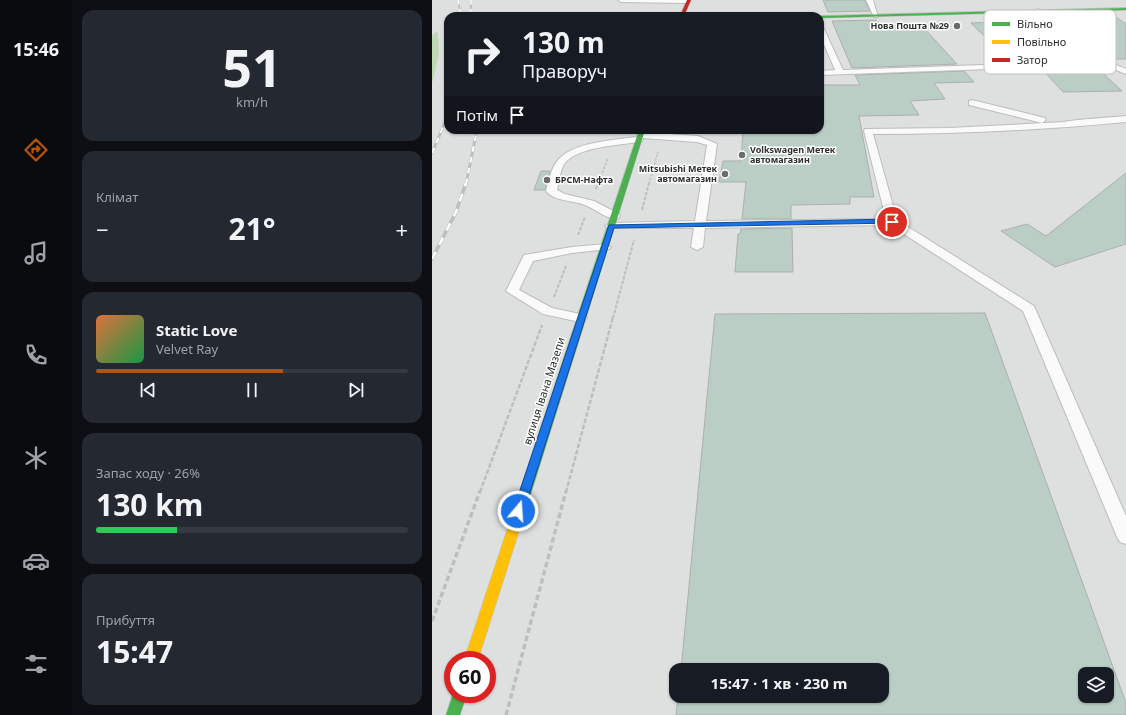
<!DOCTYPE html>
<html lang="uk">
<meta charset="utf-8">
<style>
body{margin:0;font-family:"Noto Sans",sans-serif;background:#242831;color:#f1f3f6;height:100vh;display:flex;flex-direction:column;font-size:15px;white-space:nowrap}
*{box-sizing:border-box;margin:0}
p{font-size:13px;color:#9ea1a6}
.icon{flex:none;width:22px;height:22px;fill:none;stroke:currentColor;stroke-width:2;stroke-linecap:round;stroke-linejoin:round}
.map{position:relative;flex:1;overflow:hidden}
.sheet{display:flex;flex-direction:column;gap:10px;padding:10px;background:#0d0f14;width:360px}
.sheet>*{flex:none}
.banner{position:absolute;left:12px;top:12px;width:380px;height:122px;border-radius:12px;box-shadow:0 1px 3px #0004;background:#171b24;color:#f1f3f6;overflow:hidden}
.tools{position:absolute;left:646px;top:667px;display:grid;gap:8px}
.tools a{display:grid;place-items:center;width:36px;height:36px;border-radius:8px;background:#171b24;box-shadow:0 1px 3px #0004;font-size:20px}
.speed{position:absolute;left:12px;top:651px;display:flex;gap:8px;font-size:20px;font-weight:700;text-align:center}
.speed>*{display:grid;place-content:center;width:52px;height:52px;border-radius:50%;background:#171b24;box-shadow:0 1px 3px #0004;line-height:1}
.speed .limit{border:6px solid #d22;background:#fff;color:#111}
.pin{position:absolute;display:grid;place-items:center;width:34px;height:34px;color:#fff;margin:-17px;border:2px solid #fff;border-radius:50%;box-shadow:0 1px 4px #0007}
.me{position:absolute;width:44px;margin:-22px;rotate:18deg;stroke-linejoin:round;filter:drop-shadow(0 0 3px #0008)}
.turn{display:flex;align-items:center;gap:14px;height:84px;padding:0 12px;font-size:18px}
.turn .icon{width:52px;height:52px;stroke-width:2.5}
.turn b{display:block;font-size:28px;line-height:34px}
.then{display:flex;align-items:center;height:38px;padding:0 12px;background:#0003;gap:8px;font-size:15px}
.big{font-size:30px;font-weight:700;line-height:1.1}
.sheet .widget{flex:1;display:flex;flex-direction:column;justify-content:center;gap:6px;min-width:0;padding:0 14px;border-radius:12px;background:#242831}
.sheet .dial{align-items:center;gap:0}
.dial b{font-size:52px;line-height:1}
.song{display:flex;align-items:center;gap:12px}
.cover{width:48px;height:48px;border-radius:6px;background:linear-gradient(135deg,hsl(20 70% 55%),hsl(140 70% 35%))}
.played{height:4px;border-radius:2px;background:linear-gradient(90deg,#b45309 60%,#363941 60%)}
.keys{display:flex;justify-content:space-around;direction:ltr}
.heat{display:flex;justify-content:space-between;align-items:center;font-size:22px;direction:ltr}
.charge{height:6px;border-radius:3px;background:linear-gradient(90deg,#34c759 26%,#363941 0)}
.trip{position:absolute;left:237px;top:663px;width:220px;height:40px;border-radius:12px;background:#171b24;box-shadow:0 1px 3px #0004;font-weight:700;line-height:40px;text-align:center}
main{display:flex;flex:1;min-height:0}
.dock{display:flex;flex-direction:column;width:72px;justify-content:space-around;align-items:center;background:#090b0e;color:#9ea1a6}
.dock .icon{width:28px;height:28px}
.dock .active{color:#b45309}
.dock b{font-size:18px;color:#f1f3f6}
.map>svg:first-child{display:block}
.green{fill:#c0d9b5}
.building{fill:#bacec5;stroke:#adafae;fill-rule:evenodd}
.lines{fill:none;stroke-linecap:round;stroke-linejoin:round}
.lane-casing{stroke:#bbbdbc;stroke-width:2}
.fast-casing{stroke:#bbbdbc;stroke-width:1}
.slow-casing{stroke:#bbbdbc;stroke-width:1}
.jam-casing{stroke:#bbbdbc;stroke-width:1}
.path-far3{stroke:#bdbfbf;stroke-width:1.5;stroke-dasharray:2.5 1.5;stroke-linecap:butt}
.path-far2{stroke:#bdbfbf;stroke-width:2;stroke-dasharray:3.5 1.5;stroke-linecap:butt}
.path-far1{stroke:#bdbfbf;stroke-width:2.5;stroke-dasharray:4.5 2;stroke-linecap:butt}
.path{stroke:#bdbfbf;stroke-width:3.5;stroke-dasharray:5.5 3;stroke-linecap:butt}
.lane{fill:#fafafa;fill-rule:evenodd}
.fast{fill:#4caf50;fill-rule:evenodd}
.slow{fill:#ffc107;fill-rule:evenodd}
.jam{fill:#c62828;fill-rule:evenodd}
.rail-far2-casing{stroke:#bdbebe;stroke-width:2}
.rail-far1-casing{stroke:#bdbebe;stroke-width:3}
.rail-casing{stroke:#bdbebe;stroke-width:3.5}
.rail-far2{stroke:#fff;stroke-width:1.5;stroke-dasharray:4.5;stroke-linecap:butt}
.rail-far1{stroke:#fff;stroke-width:2;stroke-dasharray:5.5;stroke-linecap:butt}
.rail{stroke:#fff;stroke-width:2.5;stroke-dasharray:8;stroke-linecap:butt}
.route{fill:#1a73e8;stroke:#114b97}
.poi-dot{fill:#6b6d6d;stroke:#fff;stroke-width:1.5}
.labels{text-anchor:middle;stroke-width:3;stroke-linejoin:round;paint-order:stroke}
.far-poi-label{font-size:9px;font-weight:bold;fill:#2d2f2f;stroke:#fff;text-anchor:end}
.street-label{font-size:11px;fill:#2d2f2f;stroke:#fff}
.key{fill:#fff;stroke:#c0c1c1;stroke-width:1}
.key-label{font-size:11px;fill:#2d2f2f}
</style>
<main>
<nav class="dock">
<b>15:46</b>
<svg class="icon active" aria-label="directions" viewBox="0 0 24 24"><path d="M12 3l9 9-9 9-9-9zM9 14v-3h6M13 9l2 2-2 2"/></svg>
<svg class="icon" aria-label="music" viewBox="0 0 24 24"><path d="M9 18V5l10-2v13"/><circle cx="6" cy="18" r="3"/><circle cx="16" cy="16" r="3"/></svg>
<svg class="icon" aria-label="phone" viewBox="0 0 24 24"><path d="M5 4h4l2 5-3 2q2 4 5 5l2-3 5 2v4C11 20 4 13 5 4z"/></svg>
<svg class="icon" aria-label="climate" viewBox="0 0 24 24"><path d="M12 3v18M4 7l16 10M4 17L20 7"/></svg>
<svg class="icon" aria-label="car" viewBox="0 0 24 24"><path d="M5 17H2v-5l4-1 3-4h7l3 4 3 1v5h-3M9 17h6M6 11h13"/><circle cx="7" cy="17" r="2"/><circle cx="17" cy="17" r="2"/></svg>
<svg class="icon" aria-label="filters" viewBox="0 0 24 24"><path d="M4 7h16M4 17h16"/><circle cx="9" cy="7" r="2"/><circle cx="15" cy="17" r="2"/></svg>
</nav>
<section class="sheet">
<div class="widget dial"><b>51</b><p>km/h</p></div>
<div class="widget"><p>Клімат</p>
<div class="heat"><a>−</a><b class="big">21°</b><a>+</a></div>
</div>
<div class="widget">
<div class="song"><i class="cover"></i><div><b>Static Love</b><p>Velvet Ray</p></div></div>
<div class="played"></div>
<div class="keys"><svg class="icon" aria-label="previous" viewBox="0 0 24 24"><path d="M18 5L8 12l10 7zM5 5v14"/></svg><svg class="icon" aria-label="pause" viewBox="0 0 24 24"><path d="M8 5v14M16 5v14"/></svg><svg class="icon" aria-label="next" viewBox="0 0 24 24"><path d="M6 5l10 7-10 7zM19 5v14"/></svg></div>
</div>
<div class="widget"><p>Запас ходу · 26%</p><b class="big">130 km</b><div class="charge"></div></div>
<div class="widget"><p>Прибуття</p><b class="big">15:47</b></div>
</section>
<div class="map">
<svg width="694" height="715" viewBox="0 0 694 715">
<rect width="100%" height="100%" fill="#dde0df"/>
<polygon class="green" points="6,32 7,54 0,83 0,36 2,33"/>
<g class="building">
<polygon points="391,0 433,0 438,11 396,12"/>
<polygon points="685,18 694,24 694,59 675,59 625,21"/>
<polygon points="444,20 447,26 489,25 525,64 420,68 400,21"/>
<polygon points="613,21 660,59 604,62 592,48 565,49 539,23"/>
<polygon points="664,67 690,91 631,92 610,69"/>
<polygon points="532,71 542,82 502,83 513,99 478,101 487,115 427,116 442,197 418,197 418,204 359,205 359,219 310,219 314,182 287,182 291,161 309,161 311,130 388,130 388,85 428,85 423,75"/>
<polygon points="109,171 118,171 113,190 102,190"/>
<polygon points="694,173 694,244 623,267 569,231 595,224 614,236"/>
<polygon points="360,228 361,272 303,272 306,234 308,234 309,229"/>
<path d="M553 313 694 703V715H244L246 696H450V670H249L283 314ZM653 674H675V696H653Z"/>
</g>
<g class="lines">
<defs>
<g id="lane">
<polygon points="186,0 258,0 259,1 256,3 189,2"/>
<polygon points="434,0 441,0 446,17 442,17"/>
<polygon points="606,9 675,61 694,69 694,74 671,65 388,75 388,71 403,70 388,35 388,25 391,27 411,70 665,61 604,12 604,10"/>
<polygon points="540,100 613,118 614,120 610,123 537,105 537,101"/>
<path d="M694 116V122C610 130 526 134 441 134L465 220 602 306 694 516V544L688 542 685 537 591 311 458 225 273 228 271 247 265 250 259 247 262 228H175L173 226 179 223 263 221 275 145 265 142 211 138 210 141 207 142C188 145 145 147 133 163 128 170 127 182 125 190L133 194 162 201 187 214 188 216 187 218C176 221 165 210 155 206 143 200 123 202 114 191 117 181 119 167 127 159 142 142 183 140 205 137V133L208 132 266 136 285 144 274 221 454 219 432 131 433 129 518 128 633 122C637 120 685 117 694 116Z"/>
<polygon points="173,244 179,247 177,249 140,253 101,261 87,290 120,308 153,315 155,318 153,321 148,322 111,314 74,291 92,255 140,247"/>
</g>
<g id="fast">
<polygon points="694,8 694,10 388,18 387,16"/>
<polygon points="207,130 213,130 96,503 94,506 90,507 86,506 84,503"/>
<polygon points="21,694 35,694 28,715 14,715"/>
</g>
<polygon id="slow" points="90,499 94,500 96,503 46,660 32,660 84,503 86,500"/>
<polygon id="jam" points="255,0 259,0 252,16 248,16"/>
</defs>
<use href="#lane" class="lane-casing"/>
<use href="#fast" class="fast-casing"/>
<use href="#slow" class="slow-casing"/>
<use href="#jam" class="jam-casing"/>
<g class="path-far3">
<polyline points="166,184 176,158"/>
<polyline points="217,184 226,152"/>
</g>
<g class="path-far2">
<polyline points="164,189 166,183"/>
<polyline points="210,210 217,183"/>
<polyline points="146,235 153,217"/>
<polyline points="122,297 134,266"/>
<polyline points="181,318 202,240"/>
</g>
<g class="path-far1">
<polyline points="48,492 110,325"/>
<polyline points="134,492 181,317"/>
</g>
<g class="path">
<polyline points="0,621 48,491"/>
<polyline points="74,715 134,491"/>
</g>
<use href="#lane" class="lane"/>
<use href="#fast" class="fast"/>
<use href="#slow" class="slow"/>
<use href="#jam" class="jam"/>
<defs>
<g id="rail-far2">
<polyline points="26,0 29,16"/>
<polyline points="39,0 39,16"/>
</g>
<g id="rail-far1">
<polyline points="0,153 16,115"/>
<polyline points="34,184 45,130"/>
</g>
<polyline id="rail" points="0,259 24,212 34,183"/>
</defs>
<use href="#rail-far2" class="rail-far2-casing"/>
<use href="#rail-far1" class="rail-far1-casing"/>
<use href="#rail" class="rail-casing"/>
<use href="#rail-far2" class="rail-far2"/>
<use href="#rail-far1" class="rail-far1"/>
<use href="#rail" class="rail"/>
</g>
<polygon class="route" points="460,219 464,222 463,223 182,228 92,511 90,514 83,514 81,511 177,225"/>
<g class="poi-dot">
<circle cx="525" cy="26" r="4"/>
<circle cx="310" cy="155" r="4"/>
<circle cx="293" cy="174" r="4"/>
<circle cx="115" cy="180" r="4"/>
</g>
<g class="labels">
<g class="far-poi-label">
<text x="517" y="29">Нова Пошта №29</text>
<text x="318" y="153" text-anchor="start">Volkswagen Метек<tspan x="318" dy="10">автомагазин</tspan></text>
<text x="285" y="172">Mitsubishi Метек<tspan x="285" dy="10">автомагазин</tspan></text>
<text x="123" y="183" text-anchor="start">БРСМ-Нафта</text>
</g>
<g class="street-label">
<text transform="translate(112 391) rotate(-72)" y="4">вулиця Івана Мазепи</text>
</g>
</g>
<rect x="552" y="10" width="132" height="64" rx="6" class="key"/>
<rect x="560" y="22" width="18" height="4" fill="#4caf50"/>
<rect x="560" y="40" width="18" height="4" fill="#ffc107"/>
<rect x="560" y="58" width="18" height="4" fill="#c62828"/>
<g class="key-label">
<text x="585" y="28">Вільно</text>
<text x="585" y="46">Повільно</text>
<text x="585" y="64">Затор</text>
</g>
</svg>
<div class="tools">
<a><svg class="icon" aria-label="layers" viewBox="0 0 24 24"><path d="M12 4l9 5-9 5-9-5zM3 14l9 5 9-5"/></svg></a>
</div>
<div class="speed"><div class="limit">60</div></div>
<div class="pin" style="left:460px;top:222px;background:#d93025"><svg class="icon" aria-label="arrive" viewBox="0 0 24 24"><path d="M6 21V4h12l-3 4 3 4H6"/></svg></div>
<svg class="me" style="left:86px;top:511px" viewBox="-20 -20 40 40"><circle r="17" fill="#1a73e8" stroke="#fff" stroke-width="3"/><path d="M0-11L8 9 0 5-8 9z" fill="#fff"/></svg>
<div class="trip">15:47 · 1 хв · 230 m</div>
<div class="banner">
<div class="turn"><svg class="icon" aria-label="right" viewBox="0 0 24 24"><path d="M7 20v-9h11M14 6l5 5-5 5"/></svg><div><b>130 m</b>Праворуч</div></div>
<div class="then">Потім<svg class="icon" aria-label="arrive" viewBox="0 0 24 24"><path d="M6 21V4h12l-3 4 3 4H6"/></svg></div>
</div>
</div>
</main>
